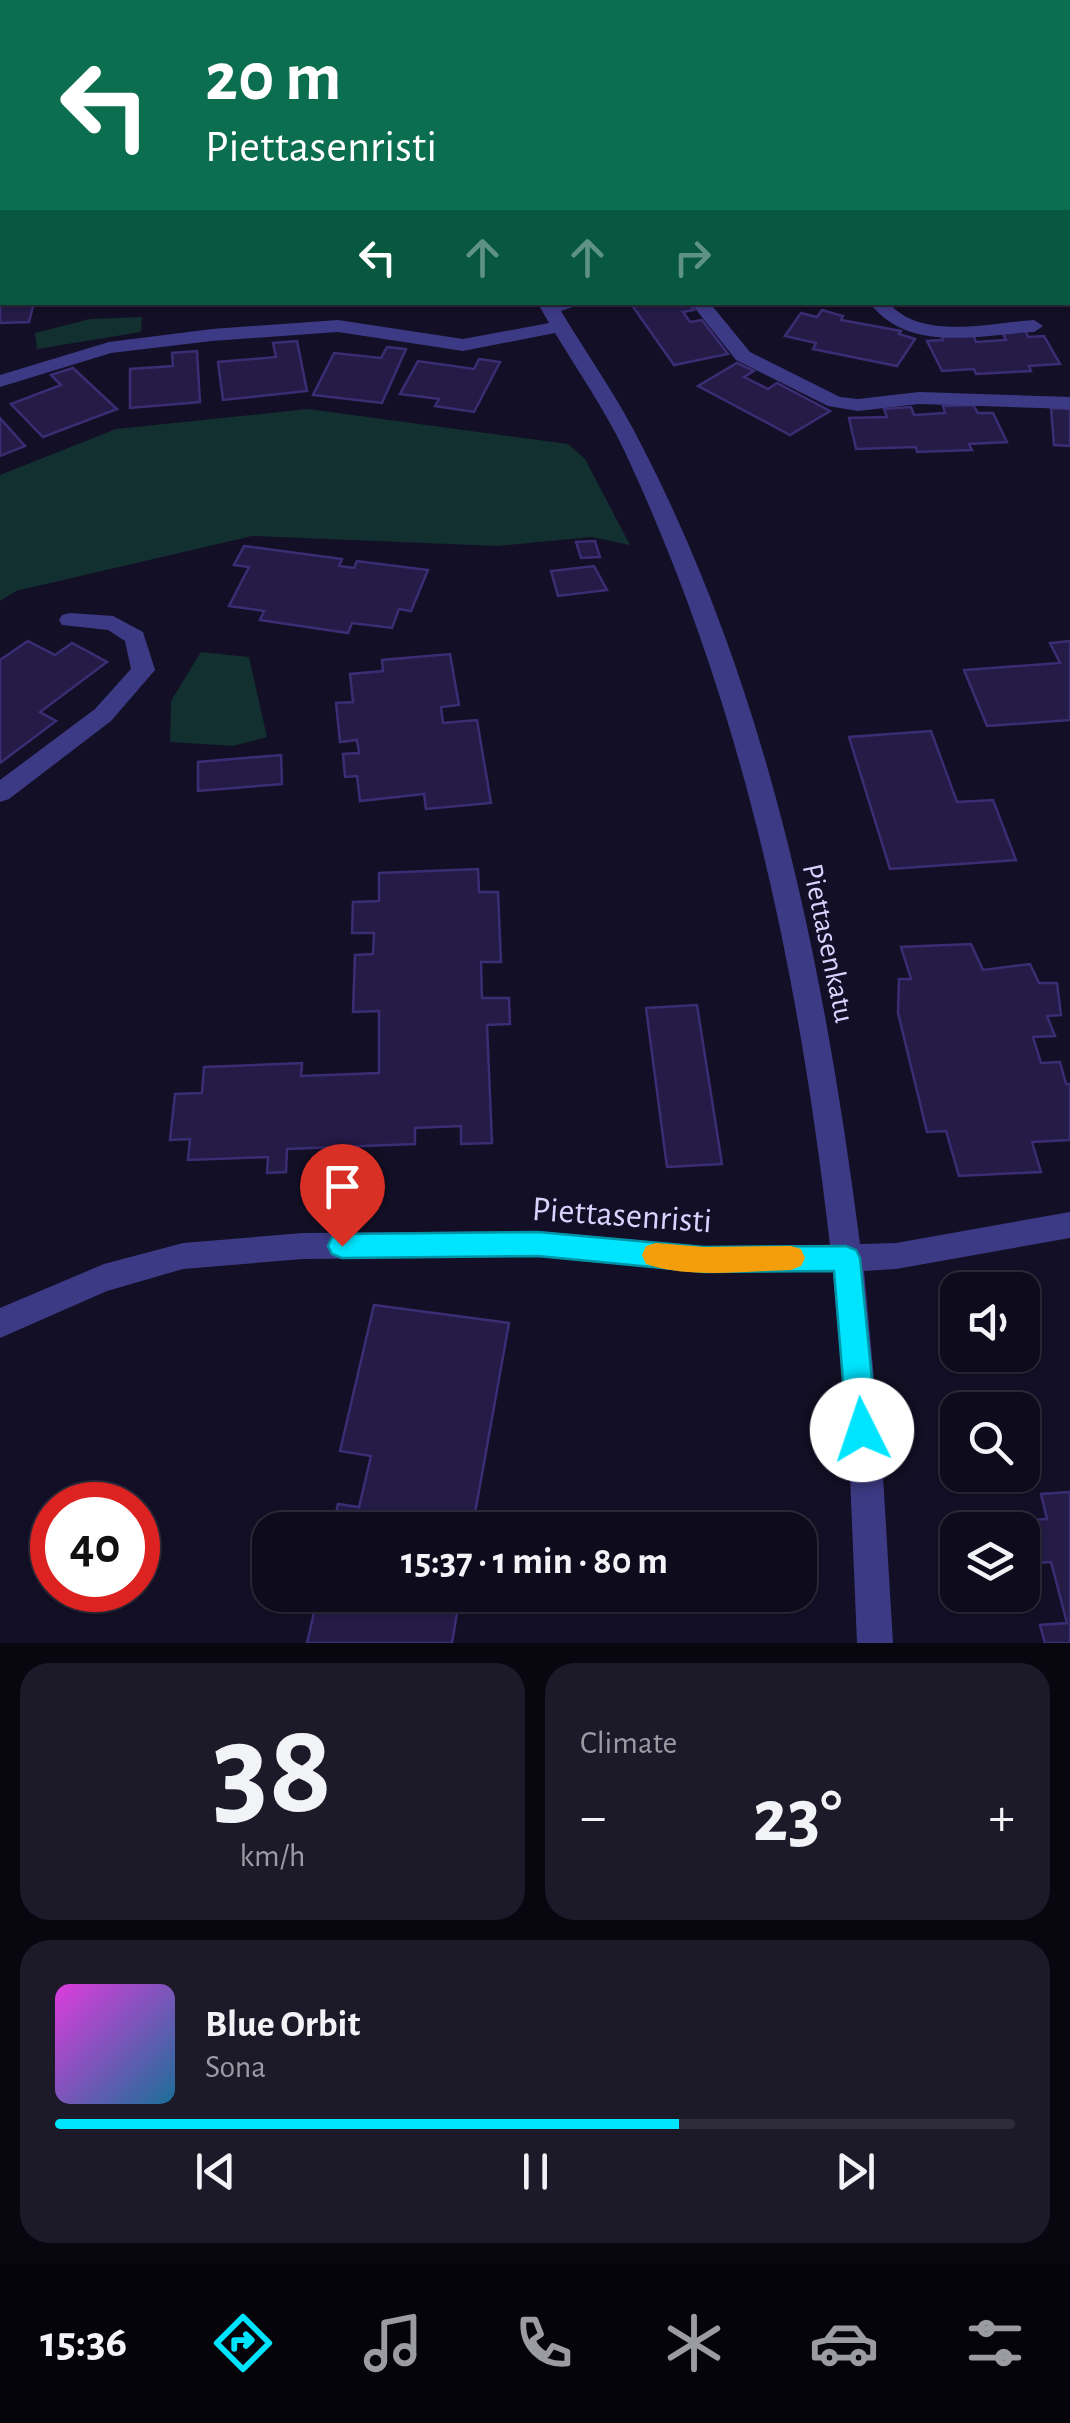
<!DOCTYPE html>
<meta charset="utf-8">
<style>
body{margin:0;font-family:"Alegreya Sans",sans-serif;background:#1c1929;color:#f1f3f6;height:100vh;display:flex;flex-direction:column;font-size:38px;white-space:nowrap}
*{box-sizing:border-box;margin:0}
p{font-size:32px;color:#9b9ba3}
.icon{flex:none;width:55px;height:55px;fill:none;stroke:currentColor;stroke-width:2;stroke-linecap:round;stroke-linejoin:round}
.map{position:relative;height:1643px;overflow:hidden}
.details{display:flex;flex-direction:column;gap:20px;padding:20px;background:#08060f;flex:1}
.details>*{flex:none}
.guide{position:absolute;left:0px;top:0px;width:1070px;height:305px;box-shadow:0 2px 8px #0004,0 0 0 2px #2e2b3b;background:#0b6e4f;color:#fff;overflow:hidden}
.fabs{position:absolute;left:940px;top:1272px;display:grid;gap:20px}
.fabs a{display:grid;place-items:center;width:100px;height:100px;border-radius:20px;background:#0e0b1c;box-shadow:0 2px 8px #0004,0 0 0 2px #2e2b3b;font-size:50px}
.speed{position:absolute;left:30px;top:1482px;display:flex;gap:20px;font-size:50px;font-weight:700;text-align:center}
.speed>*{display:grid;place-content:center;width:130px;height:130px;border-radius:50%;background:#0e0b1c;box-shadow:0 2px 8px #0004,0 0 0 2px #2e2b3b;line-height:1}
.speed .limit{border:15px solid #d22;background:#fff;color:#111}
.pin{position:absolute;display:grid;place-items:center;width:85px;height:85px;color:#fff;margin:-102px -42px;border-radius:50% 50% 50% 0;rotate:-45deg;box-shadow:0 0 10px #0007}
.pin .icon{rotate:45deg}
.me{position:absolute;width:110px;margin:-55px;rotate:356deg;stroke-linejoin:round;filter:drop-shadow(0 0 8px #0008)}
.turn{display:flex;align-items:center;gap:35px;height:210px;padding:0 40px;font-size:45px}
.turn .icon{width:130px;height:130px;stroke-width:2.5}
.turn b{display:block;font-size:70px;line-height:85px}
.lanes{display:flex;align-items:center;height:95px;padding:0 40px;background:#0003;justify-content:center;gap:50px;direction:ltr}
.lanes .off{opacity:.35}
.big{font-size:75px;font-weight:600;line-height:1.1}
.details .widget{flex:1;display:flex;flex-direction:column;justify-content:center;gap:15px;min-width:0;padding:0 35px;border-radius:30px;background:#1c1929}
.details .dial{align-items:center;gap:0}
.dial b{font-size:130px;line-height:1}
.song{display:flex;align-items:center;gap:30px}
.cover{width:120px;height:120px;border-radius:15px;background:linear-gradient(135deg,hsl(300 70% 55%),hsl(200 70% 35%))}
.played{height:10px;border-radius:5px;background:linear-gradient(90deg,#00e5ff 65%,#2e2b3b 65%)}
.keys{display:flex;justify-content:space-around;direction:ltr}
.heat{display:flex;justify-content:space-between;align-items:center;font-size:55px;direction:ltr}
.details .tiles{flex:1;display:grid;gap:20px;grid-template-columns:1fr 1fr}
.widget:last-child{grid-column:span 2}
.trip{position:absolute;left:252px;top:1512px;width:565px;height:100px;border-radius:30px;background:#0e0b1c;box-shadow:0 2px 8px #0004,0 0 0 2px #2e2b3b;font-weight:600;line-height:100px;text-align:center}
.tabs{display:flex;height:160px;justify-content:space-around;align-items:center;background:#06040b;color:#9b9ba3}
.tabs .icon{width:70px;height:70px}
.tabs .current{color:#00e5ff}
.tabs b{font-size:45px;color:#f1f3f6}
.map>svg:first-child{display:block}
.green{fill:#12302f}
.building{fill:#241b47;stroke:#3b2d73;stroke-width:2.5}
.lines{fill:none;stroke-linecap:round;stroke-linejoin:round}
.minor{fill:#3d3a85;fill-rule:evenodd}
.highway{fill:#ff4fa3;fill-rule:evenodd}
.route{fill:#00e5ff;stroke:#0095a6;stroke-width:2.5}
.slow{fill:#f59e0b}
.labels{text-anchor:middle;stroke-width:10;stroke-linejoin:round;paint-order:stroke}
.street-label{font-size:30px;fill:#d9d4ff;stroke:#130f26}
.near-street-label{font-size:35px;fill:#d9d4ff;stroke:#130f26}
</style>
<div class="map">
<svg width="1070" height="1643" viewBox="0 0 1070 1643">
<rect width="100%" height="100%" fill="#130f26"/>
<g class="green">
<polygon points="0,0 605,0 623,2 2,2 2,19"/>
<polygon points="142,317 141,332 37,349 35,333 90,319"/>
<polygon points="308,409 568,444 585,459 630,545 592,537 498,546 252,536 16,591 0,601 0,475 116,429"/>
<polygon points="201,652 249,657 267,737 233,746 170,742 171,701"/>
</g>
<g class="building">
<polygon points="0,287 2,302 34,302 29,322 0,323"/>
<polygon points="642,302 688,302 694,310 683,312 690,322 702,320 728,354 674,365 631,304"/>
<polygon points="822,310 843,316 841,320 901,331 899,334 915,339 897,366 813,349 816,343 785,336 801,313 817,317"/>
<polygon points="1025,330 1028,337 1044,336 1060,364 1029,366 1031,371 976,374 974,369 942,371 927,341 943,340 941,334 972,332 976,342 1006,340 1002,332"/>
<polygon points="297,341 307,391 223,400 218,362 276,357 273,343"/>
<polygon points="387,347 406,349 382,403 313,395 334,353 381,358"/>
<polygon points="197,351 200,402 130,408 130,369 173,366 172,353"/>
<polygon points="479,359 500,362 474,412 435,406 439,399 400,394 418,361 474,369"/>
<polygon points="737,363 754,371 744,377 768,389 777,383 830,411 790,435 698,386"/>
<polygon points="73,368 117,409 43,437 11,404 61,385 51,375"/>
<polygon points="973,405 978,413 993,413 1007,442 969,444 972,450 917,452 916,447 856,449 849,418 887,417 884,409 911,407 914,415 945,413 943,406"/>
<polygon points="1051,408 1070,409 1070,446 1054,445"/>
<polygon points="0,418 25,446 0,456"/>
<polygon points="595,541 600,557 581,558 576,542"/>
<polygon points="244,546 342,559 339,566 354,568 357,561 428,570 411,611 399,609 392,628 352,623 348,633 260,620 264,611 229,606 249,567 234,565"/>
<polygon points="594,566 607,590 558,596 551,571"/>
<polygon points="28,641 55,655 72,643 107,662 40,712 56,721 0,763 0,660"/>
<polygon points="1070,641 1070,720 987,726 964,670 1060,663 1050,643"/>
<polygon points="450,654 459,705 441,707 443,723 477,720 491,803 426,809 424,794 360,801 357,776 345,777 343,754 359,753 357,740 340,742 336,703 353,702 350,674 383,671 382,660"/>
<polygon points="931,731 957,802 993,800 1016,860 890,869 849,737"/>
<polygon points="281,755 282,784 198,791 198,762"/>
<polygon points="478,869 479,892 498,892 501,962 481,962 482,998 509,998 510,1024 487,1025 492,1143 461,1144 461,1126 415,1128 415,1144 287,1149 286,1172 267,1173 268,1157 188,1160 190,1139 170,1140 175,1094 202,1093 204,1067 302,1063 301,1076 379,1073 379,1011 353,1012 355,955 373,954 374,933 352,933 353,902 379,901 379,873"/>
<polygon points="971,944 983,970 1030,964 1039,983 1057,983 1061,1015 1047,1016 1055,1036 1033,1037 1041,1063 1060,1062 1066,1084 1070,1084 1070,1140 1032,1142 1041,1172 959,1176 946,1131 927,1132 898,1013 899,979 911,979 901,947"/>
<polygon points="697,1005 722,1164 667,1167 646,1008"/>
<polygon points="374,1305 509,1323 472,1530 332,1530 338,1504 359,1507 371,1456 340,1451"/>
<polygon points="1070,1492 1070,1643 1045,1643 1040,1625 1067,1623 1051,1562 1023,1564 1022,1530 1015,1530 1013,1521 1047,1519 1041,1494"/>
<polygon points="318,1595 460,1595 452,1643 307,1643"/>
</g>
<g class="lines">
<g class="minor">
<rect x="0" y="78" width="2" height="10"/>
<rect x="0" y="189" width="2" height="10"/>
<rect x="1068" y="239" width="2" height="10"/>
<rect x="0" y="263" width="2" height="10"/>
<path d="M537 302H587L561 311C588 356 620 401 643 448 770 695 825 971 860 1244L896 1243 1070 1212V1238L896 1269 864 1271 883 1476 893 1643H857L850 1476 833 1272H704L538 1257 303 1259 183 1269 107 1291 0 1338V1308L104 1264 183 1243 303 1233 538 1231 704 1246 830 1245C798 967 743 704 624 450 605 410 578 371 555 333L463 351 338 332 212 341 111 353 0 387V375L109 342 212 329 338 320 463 339 549 323Z"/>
<polygon points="690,302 709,302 750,352 840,397 858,399 919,392 1070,397 1070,409 919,404 858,411 828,406 736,360"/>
<path d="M869 302H888C920 341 989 323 1034 320L1043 326 1034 332C977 335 908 354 869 302Z"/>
<polygon points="70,613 113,616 143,632 155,670 111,721 9,799 0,802 0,780 95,709 131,669 125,641 108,630 62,625 59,620 62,615"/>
</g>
<g class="highway">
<polygon points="716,0 742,0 744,2 718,2"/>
<polygon points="1068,85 1070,86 1070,98 1068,97"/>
</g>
</g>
<polygon class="route" points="538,1232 704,1247 846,1246 856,1250 860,1258 877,1430 872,1439 862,1444 851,1439 847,1430 834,1271 704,1272 538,1256 342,1258 332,1254 328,1246 332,1237 342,1234"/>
<path class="slow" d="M656 1243 704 1247 791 1246 801 1249 805 1258 801 1266 791 1270C745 1271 690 1279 646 1264L642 1255 646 1246Z"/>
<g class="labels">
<g class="street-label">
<text transform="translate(829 943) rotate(78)" y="10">Piettasenkatu</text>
</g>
<g class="near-street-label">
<text transform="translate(622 1214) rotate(4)" y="12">Piettasenristi</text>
</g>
</g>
</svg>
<div class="fabs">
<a><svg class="icon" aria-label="sound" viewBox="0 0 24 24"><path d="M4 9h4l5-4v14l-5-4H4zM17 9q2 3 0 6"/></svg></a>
<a><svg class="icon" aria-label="search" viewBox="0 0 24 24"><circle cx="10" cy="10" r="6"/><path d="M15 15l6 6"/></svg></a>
<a><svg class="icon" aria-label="layers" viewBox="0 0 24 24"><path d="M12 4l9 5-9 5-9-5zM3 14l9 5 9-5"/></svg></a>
</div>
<div class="speed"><div class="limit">40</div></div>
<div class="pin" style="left:342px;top:1246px;background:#d93025"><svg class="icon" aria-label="arrive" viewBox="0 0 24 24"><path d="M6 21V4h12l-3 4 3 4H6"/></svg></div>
<svg class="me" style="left:862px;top:1430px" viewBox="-20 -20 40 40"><circle r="19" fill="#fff"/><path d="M0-13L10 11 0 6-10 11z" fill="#00e5ff"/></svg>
<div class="trip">15:37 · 1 min · 80 m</div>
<div class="guide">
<div class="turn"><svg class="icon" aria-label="left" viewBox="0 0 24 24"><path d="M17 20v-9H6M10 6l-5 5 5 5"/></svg><div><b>20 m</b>Piettasenristi</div></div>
<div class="lanes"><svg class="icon" aria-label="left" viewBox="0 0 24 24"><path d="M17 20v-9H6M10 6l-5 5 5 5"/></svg><svg class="icon off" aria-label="ahead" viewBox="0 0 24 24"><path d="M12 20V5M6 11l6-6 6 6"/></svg><svg class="icon off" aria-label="ahead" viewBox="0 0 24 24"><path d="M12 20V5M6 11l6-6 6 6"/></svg><svg class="icon off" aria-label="right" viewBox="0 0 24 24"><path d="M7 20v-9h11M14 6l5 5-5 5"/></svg></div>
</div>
</div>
<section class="details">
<div class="tiles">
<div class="widget dial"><b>38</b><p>km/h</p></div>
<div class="widget"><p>Climate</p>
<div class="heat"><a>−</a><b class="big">23°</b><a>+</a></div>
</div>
<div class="widget">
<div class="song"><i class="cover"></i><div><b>Blue Orbit</b><p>Sona</p></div></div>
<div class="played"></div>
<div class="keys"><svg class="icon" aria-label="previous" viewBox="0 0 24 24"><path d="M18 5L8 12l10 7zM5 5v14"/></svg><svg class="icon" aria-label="pause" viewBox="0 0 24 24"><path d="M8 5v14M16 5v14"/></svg><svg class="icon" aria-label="next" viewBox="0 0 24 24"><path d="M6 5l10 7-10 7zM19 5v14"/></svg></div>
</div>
</div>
</section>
<nav class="tabs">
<b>15:36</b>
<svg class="icon current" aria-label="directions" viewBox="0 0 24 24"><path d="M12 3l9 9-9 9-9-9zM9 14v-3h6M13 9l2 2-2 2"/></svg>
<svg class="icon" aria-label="music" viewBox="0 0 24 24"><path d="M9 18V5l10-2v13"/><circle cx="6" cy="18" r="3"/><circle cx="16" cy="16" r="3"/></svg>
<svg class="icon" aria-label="phone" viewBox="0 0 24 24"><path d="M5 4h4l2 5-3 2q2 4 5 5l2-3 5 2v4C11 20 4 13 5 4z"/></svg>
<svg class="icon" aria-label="climate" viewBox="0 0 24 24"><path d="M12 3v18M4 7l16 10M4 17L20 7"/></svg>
<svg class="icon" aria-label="car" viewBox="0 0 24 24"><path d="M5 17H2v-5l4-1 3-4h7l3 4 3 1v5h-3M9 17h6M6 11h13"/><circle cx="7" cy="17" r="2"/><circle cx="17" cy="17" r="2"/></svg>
<svg class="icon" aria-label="filters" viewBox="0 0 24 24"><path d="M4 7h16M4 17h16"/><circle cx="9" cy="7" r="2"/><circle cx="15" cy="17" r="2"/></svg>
</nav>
